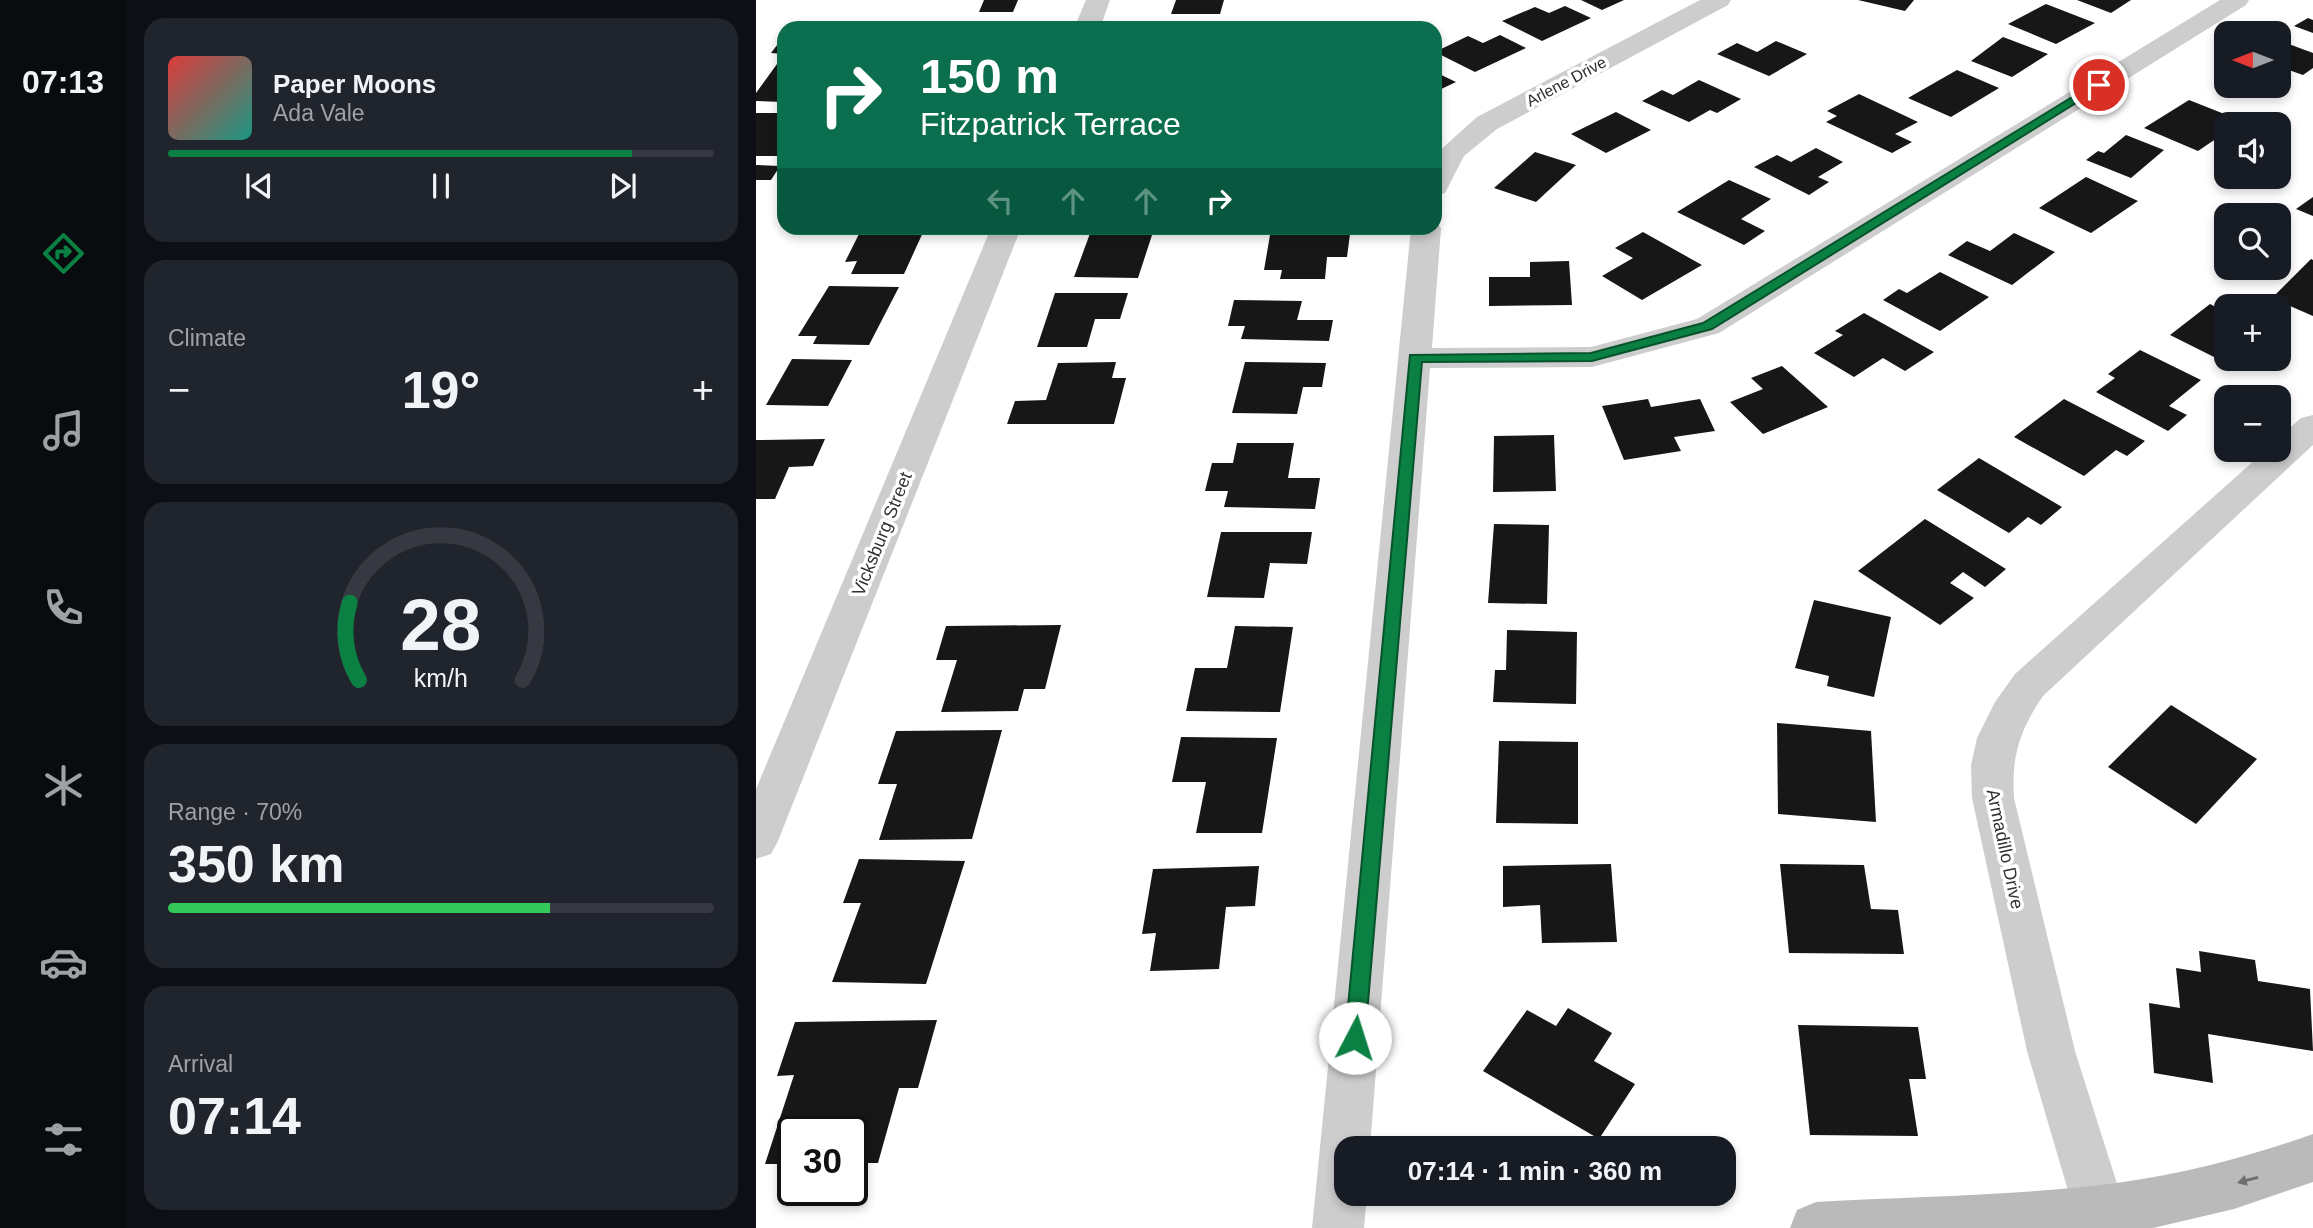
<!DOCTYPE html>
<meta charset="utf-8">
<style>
body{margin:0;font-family:Helvetica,sans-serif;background:#20242c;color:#f1f3f6;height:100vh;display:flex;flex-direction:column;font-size:26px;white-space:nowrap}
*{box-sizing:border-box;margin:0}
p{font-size:23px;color:#9ea1a6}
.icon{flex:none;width:38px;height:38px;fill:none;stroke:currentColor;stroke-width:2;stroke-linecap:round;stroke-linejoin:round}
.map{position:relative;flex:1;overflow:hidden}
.panel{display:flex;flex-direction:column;gap:18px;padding:18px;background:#0d0f14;width:630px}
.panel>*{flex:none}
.banner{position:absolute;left:21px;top:21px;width:665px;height:214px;border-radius:21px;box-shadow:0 4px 10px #0003;background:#0b6e4f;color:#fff;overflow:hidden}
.needle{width:46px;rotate:270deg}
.tools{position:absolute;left:1458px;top:21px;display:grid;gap:14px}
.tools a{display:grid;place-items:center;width:77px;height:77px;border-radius:14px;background:#171b24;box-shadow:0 4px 10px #0003;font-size:35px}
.speed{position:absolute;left:21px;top:1115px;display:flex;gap:14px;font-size:35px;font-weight:700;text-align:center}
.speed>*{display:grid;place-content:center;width:91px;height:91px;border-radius:50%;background:#171b24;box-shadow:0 4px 10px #0003;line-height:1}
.speed .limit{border:4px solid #111;border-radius:10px;background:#fff;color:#111}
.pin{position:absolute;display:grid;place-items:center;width:60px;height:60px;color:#fff;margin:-30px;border:4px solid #fff;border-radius:50%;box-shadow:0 2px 7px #0007}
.me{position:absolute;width:77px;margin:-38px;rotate:5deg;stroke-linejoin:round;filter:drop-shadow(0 0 5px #0008)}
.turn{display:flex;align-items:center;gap:24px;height:147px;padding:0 28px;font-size:32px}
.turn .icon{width:91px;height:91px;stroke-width:2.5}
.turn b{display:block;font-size:49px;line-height:60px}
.lanes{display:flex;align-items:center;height:66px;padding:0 28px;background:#0003;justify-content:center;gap:35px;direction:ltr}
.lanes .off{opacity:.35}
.big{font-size:52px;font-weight:700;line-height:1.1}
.panel .card{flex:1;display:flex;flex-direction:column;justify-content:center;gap:10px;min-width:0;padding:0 24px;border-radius:21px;background:#20242c}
.panel .dial{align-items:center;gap:0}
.dial svg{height:182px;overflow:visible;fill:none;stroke:#363941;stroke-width:7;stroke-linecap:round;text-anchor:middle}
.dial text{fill:#f1f3f6;stroke:none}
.song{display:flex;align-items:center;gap:21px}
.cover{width:84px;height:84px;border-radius:10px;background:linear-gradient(135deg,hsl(0 70% 55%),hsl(170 70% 35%))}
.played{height:7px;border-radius:4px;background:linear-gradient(90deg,#0b8043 85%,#363941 85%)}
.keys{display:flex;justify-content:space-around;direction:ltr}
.heat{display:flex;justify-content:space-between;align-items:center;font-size:38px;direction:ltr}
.charge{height:10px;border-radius:5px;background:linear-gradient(90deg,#34c759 70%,#363941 0)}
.trip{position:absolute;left:578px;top:1136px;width:402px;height:70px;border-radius:21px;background:#171b24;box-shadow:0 4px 10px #0003;font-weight:700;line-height:70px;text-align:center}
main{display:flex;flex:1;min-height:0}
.menu{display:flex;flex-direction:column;width:126px;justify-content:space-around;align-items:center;background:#090b0e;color:#9ea1a6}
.menu .icon{width:49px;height:49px}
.menu .selected{color:#0b8043}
.menu b{font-size:32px;color:#f1f3f6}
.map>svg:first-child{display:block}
.building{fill:#171717}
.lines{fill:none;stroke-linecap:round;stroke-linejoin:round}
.street{fill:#cdcdcd;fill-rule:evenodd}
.secondary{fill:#bababa;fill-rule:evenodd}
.oneway{fill:#6e6e6e}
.route{fill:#0b8043;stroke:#07532c;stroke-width:2}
.labels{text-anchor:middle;stroke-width:7;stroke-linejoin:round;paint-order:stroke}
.far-street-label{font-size:16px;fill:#303030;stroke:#fff}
.street-label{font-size:18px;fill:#303030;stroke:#fff}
</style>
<main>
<nav class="menu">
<b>07:13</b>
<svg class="icon selected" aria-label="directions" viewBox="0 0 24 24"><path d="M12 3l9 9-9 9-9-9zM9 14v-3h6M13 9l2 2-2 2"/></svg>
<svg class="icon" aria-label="music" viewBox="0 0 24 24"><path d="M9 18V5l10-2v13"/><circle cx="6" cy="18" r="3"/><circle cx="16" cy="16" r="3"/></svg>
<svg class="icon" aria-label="phone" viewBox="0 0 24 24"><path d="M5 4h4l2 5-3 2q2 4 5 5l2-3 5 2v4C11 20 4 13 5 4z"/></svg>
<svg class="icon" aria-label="climate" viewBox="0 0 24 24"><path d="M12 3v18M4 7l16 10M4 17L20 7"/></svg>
<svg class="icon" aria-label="car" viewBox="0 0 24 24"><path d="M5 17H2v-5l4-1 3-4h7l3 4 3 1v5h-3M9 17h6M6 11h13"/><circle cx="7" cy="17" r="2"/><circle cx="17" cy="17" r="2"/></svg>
<svg class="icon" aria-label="filters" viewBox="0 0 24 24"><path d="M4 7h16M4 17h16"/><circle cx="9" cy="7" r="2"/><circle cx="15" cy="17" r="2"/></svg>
</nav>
<section class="panel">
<div class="card">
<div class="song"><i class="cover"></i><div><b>Paper Moons</b><p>Ada Vale</p></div></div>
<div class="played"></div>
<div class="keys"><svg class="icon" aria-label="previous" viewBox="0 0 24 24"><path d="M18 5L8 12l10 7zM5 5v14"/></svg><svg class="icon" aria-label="pause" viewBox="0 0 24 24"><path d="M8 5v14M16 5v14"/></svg><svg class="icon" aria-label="next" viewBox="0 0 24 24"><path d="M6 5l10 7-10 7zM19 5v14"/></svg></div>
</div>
<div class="card"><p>Climate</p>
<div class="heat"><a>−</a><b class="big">19°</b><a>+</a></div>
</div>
<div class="card dial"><svg viewBox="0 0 100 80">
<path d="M14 69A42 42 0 1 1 86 69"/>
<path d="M14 69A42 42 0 0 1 10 35" stroke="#0b8043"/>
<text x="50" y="56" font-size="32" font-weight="700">28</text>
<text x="50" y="72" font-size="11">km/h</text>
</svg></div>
<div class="card"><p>Range · 70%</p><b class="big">350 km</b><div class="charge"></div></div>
<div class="card"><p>Arrival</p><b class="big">07:14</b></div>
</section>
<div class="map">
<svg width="1557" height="1228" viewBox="0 0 1557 1228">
<rect width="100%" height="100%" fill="#fff"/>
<g class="building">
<polygon points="228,0 262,0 257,12 223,12"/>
<polygon points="420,0 468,0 464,14 415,14"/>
<polygon points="825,0 868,0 846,10"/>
<polygon points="1102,0 1158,0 1149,11"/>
<polygon points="1321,0 1375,0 1355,13"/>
<polygon points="1290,4 1339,23 1300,44 1252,24"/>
<polygon points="809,6 835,18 786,41 746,21 779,7 793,13"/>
<polygon points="1552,18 1557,20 1557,33 1538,26"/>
<polygon points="38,23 61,23 58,28 34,28"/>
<polygon points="230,24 261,24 259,28 229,28"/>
<polygon points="744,35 770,48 719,72 679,52 712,36 727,43"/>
<polygon points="28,36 28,54 15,53"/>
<polygon points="1247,37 1292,54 1256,77 1215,61"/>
<polygon points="1522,40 1557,53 1557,68 1547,75 1522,66"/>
<polygon points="1020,41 1051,54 1013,76 961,54 981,43 1001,52"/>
<polygon points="21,64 28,64 28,102 0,101 0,93"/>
<polygon points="1201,70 1243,88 1195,117 1152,98"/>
<polygon points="679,72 700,82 679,92"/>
<polygon points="943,80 985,99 961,113 954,110 933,122 886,101 906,90 917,95"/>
<polygon points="1103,94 1162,122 1139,134 1156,142 1136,153 1070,122 1081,116 1071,111"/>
<polygon points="1433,100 1486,121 1470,124 1470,132 1442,151 1388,128"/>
<polygon points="860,112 895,130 850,153 815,134"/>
<polygon points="0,113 28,113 28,150 24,156 0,156"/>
<polygon points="1370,135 1408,150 1375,178 1330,160 1342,151 1348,153"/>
<polygon points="1060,148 1087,162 1062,177 1073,182 1053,195 998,167 1021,155 1035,162"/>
<polygon points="779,152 820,165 780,202 738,188"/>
<polygon points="0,165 24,166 15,180 0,180"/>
<polygon points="1330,177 1382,201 1335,233 1283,208"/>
<polygon points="973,180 1015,199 985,219 1009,231 988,245 921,212"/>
<polygon points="1557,197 1557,216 1540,209"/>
<polygon points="106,228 169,228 148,274 95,274 101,261 89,262"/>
<polygon points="336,228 398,229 382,278 318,277"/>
<polygon points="887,232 946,265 886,300 846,276 877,258 859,248"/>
<polygon points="1258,233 1299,252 1256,285 1192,255 1211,241 1234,251"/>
<polygon points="594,234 591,257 571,257 569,279 524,279 526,270 508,270 514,235"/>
<polygon points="1555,259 1557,260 1557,316 1516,298"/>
<polygon points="813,261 816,305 733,306 733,277 774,277 774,262"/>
<polygon points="1184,272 1233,297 1184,331 1127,300 1143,289 1151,293"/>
<polygon points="73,286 143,287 113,345 57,344 61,336 42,336"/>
<polygon points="299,293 372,293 364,319 339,319 331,347 281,347"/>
<polygon points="478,300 546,301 541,320 577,320 573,341 485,339 489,326 472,326"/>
<polygon points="1454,304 1470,312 1468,362 1414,335"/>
<polygon points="1108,313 1178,352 1149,371 1127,358 1098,377 1058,353 1087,335 1079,331"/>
<polygon points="1384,350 1445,380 1413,406 1431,415 1412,431 1340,392 1359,378 1352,374"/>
<polygon points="36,359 96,360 72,406 10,405"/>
<polygon points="360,362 356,378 370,378 358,424 251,424 259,401 290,400 302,363"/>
<polygon points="489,362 570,363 566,387 547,387 541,414 476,413"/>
<polygon points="1026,366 1072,407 1007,434 974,402 1007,389 995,378"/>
<polygon points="892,399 895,407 944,399 959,431 918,437 925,451 868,460 846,406"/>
<polygon points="1308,399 1389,441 1371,456 1360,450 1328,476 1258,437"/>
<polygon points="798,435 800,491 737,492 738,436"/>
<polygon points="69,439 57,466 33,467 19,499 0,499 0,440"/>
<polygon points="481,443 538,443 532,478 564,478 559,509 468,507 472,491 449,491 456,463 477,463"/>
<polygon points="1223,458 1306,507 1285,525 1272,517 1253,533 1181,490"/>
<polygon points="1169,519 1250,569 1229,587 1207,572 1194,583 1218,598 1184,625 1102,571"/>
<polygon points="738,524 793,525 791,604 732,603"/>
<polygon points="465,532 556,532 551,564 514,563 508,598 451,597"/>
<polygon points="1058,600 1135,617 1118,697 1071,686 1073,676 1039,668"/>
<polygon points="305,625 289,689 268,689 262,711 185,712 201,660 180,660 190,626"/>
<polygon points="479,626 537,627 524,712 430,711 439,668 471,668"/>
<polygon points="751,630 821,632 820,704 737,702 739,670 750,670"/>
<polygon points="1415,705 1501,759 1440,824 1352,767"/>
<polygon points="1021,723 1115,731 1120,822 1022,814"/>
<polygon points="246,730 216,839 123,840 141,784 122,784 140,731"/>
<polygon points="425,737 521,738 506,833 440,833 450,782 416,782"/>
<polygon points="743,741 822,742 822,824 740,823"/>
<polygon points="103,859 209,861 170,984 76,982 105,903 87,903"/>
<polygon points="855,864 861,942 786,943 784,905 747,907 747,866"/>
<polygon points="1024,864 1108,865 1115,909 1142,910 1148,954 1033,953"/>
<polygon points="503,866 499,906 470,907 463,969 394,971 400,933 386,934 397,869"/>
<polygon points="1443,951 1499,960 1502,981 1554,989 1557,1051 1452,1034 1457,1083 1398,1073 1393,1003 1424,1008 1420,968 1445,972"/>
<polygon points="812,1008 856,1033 838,1061 879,1084 843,1139 727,1071 771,1010 800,1026"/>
<polygon points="181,1020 162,1088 143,1088 122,1163 96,1163 96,1130 37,1130 37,1164 9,1164 38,1075 21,1076 39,1022"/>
<polygon points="1042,1025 1162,1027 1170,1079 1153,1079 1162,1136 1054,1135"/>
</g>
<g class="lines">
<g class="street">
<polygon points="330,0 354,0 344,28 318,28"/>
<polygon points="944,0 975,0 972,5 741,129 708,156 689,193 679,196 679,158 682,152 721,117"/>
<polygon points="1464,0 1493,0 1490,5 963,333 836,367 674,368 614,1148 590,1148 590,1194 611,1194 608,1228 556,1228 655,228 679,228 679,221 685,228 676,348 835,347 941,319"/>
<polygon points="235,228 265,228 22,841 15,854 0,859 0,789"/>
<path d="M1557 415V445L1287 696C1264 729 1255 757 1258 798L1319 1051 1375 1228H1323L1271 1051 1216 798 1215 765 1221 738 1239 702 1259 674 1510 450H1522V438L1545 418Z"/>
</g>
<path class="secondary" d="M1557 1134V1182L1478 1209 1397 1228H1034L1041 1210 1060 1202C1162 1196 1266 1196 1367 1182 1432 1173 1495 1156 1557 1134Z"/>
</g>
<defs><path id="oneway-solid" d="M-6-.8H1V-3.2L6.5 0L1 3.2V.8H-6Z" transform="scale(1.75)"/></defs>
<use class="oneway" href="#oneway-solid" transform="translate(1492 1180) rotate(165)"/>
<polygon class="route" points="1339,83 1349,85 956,329 836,361 666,362 609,1038 606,1044 599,1047 592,1044 589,1038 654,355 835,353 947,323"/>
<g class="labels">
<g class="far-street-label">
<text transform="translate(810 81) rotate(-28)" y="6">Arlene Drive</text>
</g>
<g class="street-label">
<text transform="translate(126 534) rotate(-68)" y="6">Vicksburg Street</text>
<text transform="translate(1249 849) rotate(78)" y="6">Armadillo Drive</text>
</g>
</g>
</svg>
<div class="tools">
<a><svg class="needle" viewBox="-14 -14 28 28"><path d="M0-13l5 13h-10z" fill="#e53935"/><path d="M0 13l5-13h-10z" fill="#9ea1a6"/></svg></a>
<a><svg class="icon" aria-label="sound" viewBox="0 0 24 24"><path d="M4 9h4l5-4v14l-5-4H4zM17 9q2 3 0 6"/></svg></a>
<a><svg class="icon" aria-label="search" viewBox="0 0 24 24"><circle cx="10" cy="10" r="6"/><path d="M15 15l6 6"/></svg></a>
<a>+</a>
<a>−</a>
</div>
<div class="speed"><div class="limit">30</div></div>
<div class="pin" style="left:1343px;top:85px;background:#d93025"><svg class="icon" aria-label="arrive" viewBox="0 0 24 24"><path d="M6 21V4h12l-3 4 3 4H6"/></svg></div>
<svg class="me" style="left:599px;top:1038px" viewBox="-20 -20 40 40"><circle r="19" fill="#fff"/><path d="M0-13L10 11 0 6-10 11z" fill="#0b8043"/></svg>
<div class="trip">07:14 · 1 min · 360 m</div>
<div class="banner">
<div class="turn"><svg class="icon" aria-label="right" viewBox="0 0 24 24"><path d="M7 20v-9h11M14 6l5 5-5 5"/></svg><div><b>150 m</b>Fitzpatrick Terrace</div></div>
<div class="lanes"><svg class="icon off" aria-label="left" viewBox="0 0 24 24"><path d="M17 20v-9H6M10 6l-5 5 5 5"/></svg><svg class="icon off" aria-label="ahead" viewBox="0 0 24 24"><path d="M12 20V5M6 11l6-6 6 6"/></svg><svg class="icon off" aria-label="ahead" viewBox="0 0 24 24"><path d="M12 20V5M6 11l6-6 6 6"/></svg><svg class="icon" aria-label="right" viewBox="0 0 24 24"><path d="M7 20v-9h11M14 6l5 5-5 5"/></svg></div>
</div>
</div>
</main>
